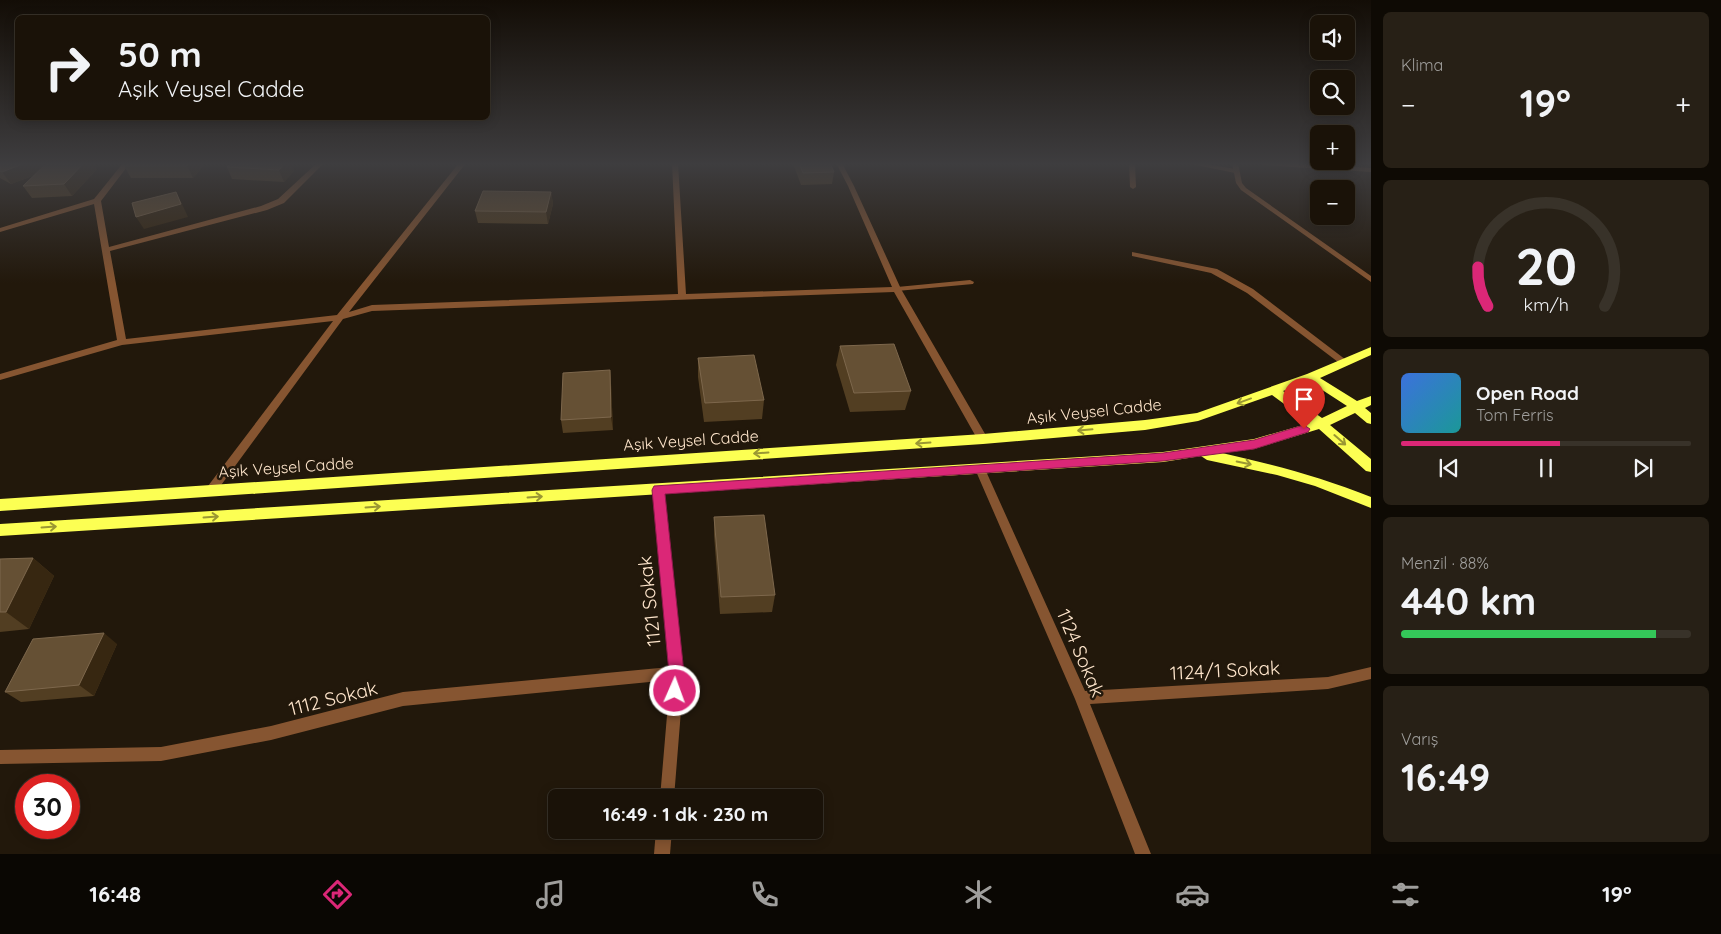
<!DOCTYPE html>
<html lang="tr">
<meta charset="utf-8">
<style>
body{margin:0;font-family:Quicksand,sans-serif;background:#272016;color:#f1f3f6;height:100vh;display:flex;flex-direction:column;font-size:19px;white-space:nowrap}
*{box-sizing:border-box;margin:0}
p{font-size:16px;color:#9f9e9c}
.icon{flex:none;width:28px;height:28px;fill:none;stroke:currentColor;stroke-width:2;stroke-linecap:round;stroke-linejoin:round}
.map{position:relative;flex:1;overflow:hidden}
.sheet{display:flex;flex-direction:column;gap:12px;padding:12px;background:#0e0a04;width:350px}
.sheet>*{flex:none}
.guide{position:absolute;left:15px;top:15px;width:475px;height:105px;border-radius:8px;box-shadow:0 2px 12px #0003,0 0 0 1px #383229;background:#1a1208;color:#f1f3f6;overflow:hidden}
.fabs{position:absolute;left:1310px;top:15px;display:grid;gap:10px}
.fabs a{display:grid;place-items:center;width:45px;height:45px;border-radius:8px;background:#1a1208;box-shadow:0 2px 12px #0003,0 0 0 1px #383229;font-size:25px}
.speed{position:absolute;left:15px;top:774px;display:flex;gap:10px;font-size:25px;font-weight:700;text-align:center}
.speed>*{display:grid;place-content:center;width:65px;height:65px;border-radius:50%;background:#1a1208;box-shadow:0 2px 12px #0003,0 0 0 1px #383229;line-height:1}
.speed .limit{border:8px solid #d22;background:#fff;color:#111}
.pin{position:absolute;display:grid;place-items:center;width:42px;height:42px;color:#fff;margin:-51px -21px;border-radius:50% 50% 50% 0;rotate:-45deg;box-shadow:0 0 5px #0007}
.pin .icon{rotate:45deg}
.me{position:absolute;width:55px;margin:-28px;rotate:2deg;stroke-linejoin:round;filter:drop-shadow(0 0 4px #0008)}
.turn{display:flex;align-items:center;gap:18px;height:105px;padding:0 20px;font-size:22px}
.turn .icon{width:65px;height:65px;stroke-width:2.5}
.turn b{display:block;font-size:35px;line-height:42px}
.big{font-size:38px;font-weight:700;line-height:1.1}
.sheet .card{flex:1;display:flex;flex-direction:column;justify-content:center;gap:8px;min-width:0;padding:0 18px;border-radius:8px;background:#272016}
.sheet .dial{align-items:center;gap:0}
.dial svg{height:130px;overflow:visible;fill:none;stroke:#383229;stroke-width:7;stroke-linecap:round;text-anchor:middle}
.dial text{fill:#f1f3f6;stroke:none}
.song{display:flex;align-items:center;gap:15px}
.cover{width:60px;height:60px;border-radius:8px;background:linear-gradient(135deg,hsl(220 70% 55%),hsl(180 70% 35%))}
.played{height:5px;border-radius:2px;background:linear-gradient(90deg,#db2777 55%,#383229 55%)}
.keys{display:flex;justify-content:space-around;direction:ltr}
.heat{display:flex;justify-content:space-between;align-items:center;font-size:28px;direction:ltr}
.charge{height:8px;border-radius:4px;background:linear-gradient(90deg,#34c759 88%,#383229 0)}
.trip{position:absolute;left:548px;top:789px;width:275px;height:50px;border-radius:8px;background:#1a1208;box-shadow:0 2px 12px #0003,0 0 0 1px #383229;font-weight:700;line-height:50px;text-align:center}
.tab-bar{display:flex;height:80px;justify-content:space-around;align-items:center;background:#0a0703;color:#9f9e9c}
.tab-bar .icon{width:35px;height:35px}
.tab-bar .on{color:#db2777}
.tab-bar b{font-size:22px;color:#f1f3f6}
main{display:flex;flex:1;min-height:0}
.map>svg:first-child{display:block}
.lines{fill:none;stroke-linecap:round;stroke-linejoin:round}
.lane{fill:#865531;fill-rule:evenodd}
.street{fill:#865531;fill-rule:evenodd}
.primary{fill:#fcff53;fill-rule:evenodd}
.wall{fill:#523e22}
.shaded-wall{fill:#372711}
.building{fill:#655034;stroke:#7d674c}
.oneway{stroke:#9a9733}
.route{fill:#db2777;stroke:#8e194d}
.labels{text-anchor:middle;stroke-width:5;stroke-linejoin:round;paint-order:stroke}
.street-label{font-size:16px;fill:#ffe6cc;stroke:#22180b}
.near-street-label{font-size:19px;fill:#ffe6cc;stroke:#22180b}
</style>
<main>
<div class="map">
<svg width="1371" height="854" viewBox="0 0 1371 854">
<rect width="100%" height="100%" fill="#22180b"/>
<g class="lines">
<g class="lane">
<polygon points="1186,163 1201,163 1235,169 1238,171 1235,173"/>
<polygon points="1132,252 1217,269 1253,289 1350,363 1348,365 1342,365 1247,293 1211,273 1132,256"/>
<polygon points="970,280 974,282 973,284 897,291 893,289 897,287"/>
</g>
<g class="street">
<polygon points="123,163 130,163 101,201 109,247 261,206 278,199 317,163 324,163 284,203 267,210 110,251 126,339 337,315 459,163 466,163 349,312 372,305 678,294 672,163 678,163 686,294 892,287 848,186 836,163 842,163 854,186 901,289 988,439 987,442 979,442 894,292 372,311 343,319 216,492 208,492 207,489 208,486 333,321 122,345 0,380 0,374 117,340 94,204 0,232 0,228 94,199"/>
<polygon points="1129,163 1135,163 1136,187 1133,189 1130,187"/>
<polygon points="1232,163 1238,163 1242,183 1246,188 1371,276 1371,282 1241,190 1236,183"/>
<polygon points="1261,163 1297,163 1371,168 1371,172 1264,165"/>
<polygon points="980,465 984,466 985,469 1085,691 1328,677 1371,667 1371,679 1328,689 1090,704 1151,854 1135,854 1075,699 975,469 976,466"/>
<polygon points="658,485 662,486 663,489 684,673 674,798 660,798 670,680 403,706 271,740 161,761 0,764 0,750 161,747 271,726 403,692 670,667 653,489 654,486"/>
<polygon points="656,830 672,830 670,854 654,854"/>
</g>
<path class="primary" d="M1371 347V355L1320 378 1357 401 1371 396V405L1365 408 1371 413V424L1367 423 1355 413 1330 425 1371 459V472L1366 471 1319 429 1254 449 1222 453C1275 465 1320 477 1371 497V508L1315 486 1277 475 1207 460 1201 456 1163 462 0 536V524L1163 452 1254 439 1310 423 1272 395 1198 421 1145 430 983 444 0 511V499L983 434 1145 420 1197 413 1307 374ZM1310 382 1347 406 1322 418 1283 391Z"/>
</g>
<g class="wall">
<polygon points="0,163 97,169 72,196 32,198 23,186 35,175 11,184 0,178"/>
<polygon points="127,163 203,163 204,165 193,178 131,178 124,166"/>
<polygon points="794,163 830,163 834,172 832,184 801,185 794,166"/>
<polygon points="227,167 294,171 284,182 232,179"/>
<polygon points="551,192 553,204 548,224 478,223 475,211"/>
<polygon points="840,346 911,391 905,410 850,412 836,365"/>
<polygon points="698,358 764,400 762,419 704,422 698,377"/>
<polygon points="610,370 611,383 613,430 563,433 561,420"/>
<polygon points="714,517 775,595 772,612 720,614 714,535"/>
<polygon points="33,558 54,576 29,629 0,632 0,559"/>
<polygon points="117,644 94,696 21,702 5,692"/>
</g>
<g class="shaded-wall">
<polygon points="25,163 56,163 58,166 11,184 2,172"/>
<polygon points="84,163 93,163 97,169 72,196 64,184"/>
<polygon points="189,163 203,163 204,165 193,178 187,166"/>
<polygon points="285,163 291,163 294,171 284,182 279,170"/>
<polygon points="176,192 182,204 188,217 144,229 136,217"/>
<polygon points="551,192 553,204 548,224 546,212"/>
<polygon points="610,370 611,383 613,430 611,417"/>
<polygon points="33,558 54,576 29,629 6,612"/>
<polygon points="104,633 117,644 94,696 79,685"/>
</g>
<g class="building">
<polygon points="0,163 25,163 2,172 0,171"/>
<polygon points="47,163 84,163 64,184 23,186"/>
<polygon points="127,163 189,163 187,166 124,166"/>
<polygon points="231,163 285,163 279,170 227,167"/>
<polygon points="799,163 830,163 834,172 803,173"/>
<polygon points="483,191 551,192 546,212 475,211"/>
<polygon points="176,192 181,204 136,217 132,203"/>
<polygon points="894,344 911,391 854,393 840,346"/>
<polygon points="754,355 764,400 705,403 698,358"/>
<polygon points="610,370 611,417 561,420 563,373"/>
<polygon points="764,515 775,595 721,597 714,517"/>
<polygon points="33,558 6,612 0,612 0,559"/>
<polygon points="104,633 79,685 5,692 33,639"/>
</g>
<defs><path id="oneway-shaft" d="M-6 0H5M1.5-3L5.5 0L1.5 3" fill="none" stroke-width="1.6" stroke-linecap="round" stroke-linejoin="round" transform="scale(1.25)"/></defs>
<g class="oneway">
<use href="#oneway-shaft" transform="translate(1244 401) rotate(160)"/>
<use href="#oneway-shaft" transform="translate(1085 430) rotate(175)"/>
<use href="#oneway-shaft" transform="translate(1340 440) rotate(41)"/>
<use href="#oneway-shaft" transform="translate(923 443) rotate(176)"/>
<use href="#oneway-shaft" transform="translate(761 453) rotate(176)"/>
<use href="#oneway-shaft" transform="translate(1244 463) rotate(12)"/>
<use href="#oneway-shaft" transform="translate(535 497) rotate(-4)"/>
<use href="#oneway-shaft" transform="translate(373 507) rotate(-4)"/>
<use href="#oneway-shaft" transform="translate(211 517) rotate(-4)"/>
<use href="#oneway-shaft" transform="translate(49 527) rotate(-4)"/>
</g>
<linearGradient id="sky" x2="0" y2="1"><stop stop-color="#130d06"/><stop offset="0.58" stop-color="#3e3d3f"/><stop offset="1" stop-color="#3e3d3f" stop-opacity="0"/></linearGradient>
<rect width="1371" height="283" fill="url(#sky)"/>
<polygon class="route" points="1304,425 1310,429 1308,432 1254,449 1163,461 665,494 684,673 681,696 675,698 670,696 668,691 669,673 652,490 654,486 1163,453 1254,440"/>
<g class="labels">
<g class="street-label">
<text transform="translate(1094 411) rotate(-6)" y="6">Aşık Veysel Cadde</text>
<text transform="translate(691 440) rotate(-4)" y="6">Aşık Veysel Cadde</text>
<text transform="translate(286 467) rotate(-4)" y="6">Aşık Veysel Cadde</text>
</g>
<g class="near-street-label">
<text transform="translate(649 601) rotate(-96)" y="7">1121 Sokak</text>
<text transform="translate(1081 653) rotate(67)" y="7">1124 Sokak</text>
<text transform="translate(1225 670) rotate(-3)" y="7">1124/1 Sokak</text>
<text transform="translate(333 698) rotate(-14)" y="7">1112 Sokak</text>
</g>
</g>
</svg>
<div class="fabs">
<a><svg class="icon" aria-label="sound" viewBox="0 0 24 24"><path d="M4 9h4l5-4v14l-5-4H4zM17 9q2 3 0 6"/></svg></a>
<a><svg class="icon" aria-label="search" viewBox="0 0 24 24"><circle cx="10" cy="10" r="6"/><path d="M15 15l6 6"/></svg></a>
<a>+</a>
<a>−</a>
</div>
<div class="speed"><div class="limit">30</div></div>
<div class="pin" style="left:1304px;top:429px;background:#d93025"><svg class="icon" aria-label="arrive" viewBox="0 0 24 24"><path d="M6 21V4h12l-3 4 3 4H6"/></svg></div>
<svg class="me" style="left:675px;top:691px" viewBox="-20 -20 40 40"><circle r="17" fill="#db2777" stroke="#fff" stroke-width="3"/><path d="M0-11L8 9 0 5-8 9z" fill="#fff"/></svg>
<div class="trip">16:49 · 1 dk · 230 m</div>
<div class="guide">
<div class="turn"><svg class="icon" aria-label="right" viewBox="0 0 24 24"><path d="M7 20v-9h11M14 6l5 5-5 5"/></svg><div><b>50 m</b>Aşık Veysel Cadde</div></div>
</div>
</div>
<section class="sheet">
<div class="card"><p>Klima</p>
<div class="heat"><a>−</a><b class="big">19°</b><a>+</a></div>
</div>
<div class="card dial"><svg viewBox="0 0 100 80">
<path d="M14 69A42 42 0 1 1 86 69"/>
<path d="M14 69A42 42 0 0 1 8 45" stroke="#db2777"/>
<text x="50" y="56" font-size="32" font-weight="700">20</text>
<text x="50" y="72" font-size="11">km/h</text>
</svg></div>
<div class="card">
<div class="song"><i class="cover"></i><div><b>Open Road</b><p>Tom Ferris</p></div></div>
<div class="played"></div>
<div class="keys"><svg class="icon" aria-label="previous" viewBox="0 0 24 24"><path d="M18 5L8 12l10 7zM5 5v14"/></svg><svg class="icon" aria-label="pause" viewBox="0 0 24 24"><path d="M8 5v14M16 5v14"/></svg><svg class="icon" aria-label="next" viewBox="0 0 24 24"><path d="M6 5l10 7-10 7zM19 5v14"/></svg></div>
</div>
<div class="card"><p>Menzil · 88%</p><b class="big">440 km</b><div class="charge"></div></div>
<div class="card"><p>Varış</p><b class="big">16:49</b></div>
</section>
</main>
<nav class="tab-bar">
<b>16:48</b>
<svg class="icon on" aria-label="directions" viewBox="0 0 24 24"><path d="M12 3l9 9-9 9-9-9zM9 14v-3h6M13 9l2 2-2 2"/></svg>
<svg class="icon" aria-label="music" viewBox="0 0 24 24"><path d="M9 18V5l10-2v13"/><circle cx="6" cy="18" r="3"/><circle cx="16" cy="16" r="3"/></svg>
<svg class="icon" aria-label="phone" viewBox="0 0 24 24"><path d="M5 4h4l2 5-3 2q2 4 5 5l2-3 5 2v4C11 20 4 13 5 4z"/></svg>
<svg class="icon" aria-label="climate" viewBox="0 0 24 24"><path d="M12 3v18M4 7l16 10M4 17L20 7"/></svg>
<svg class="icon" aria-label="car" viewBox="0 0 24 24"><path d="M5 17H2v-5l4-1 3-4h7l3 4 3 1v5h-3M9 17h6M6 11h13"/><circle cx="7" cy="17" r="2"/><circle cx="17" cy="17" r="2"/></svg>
<svg class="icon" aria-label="filters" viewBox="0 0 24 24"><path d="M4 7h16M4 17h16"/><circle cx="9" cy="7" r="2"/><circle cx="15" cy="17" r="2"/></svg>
<b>19°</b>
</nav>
